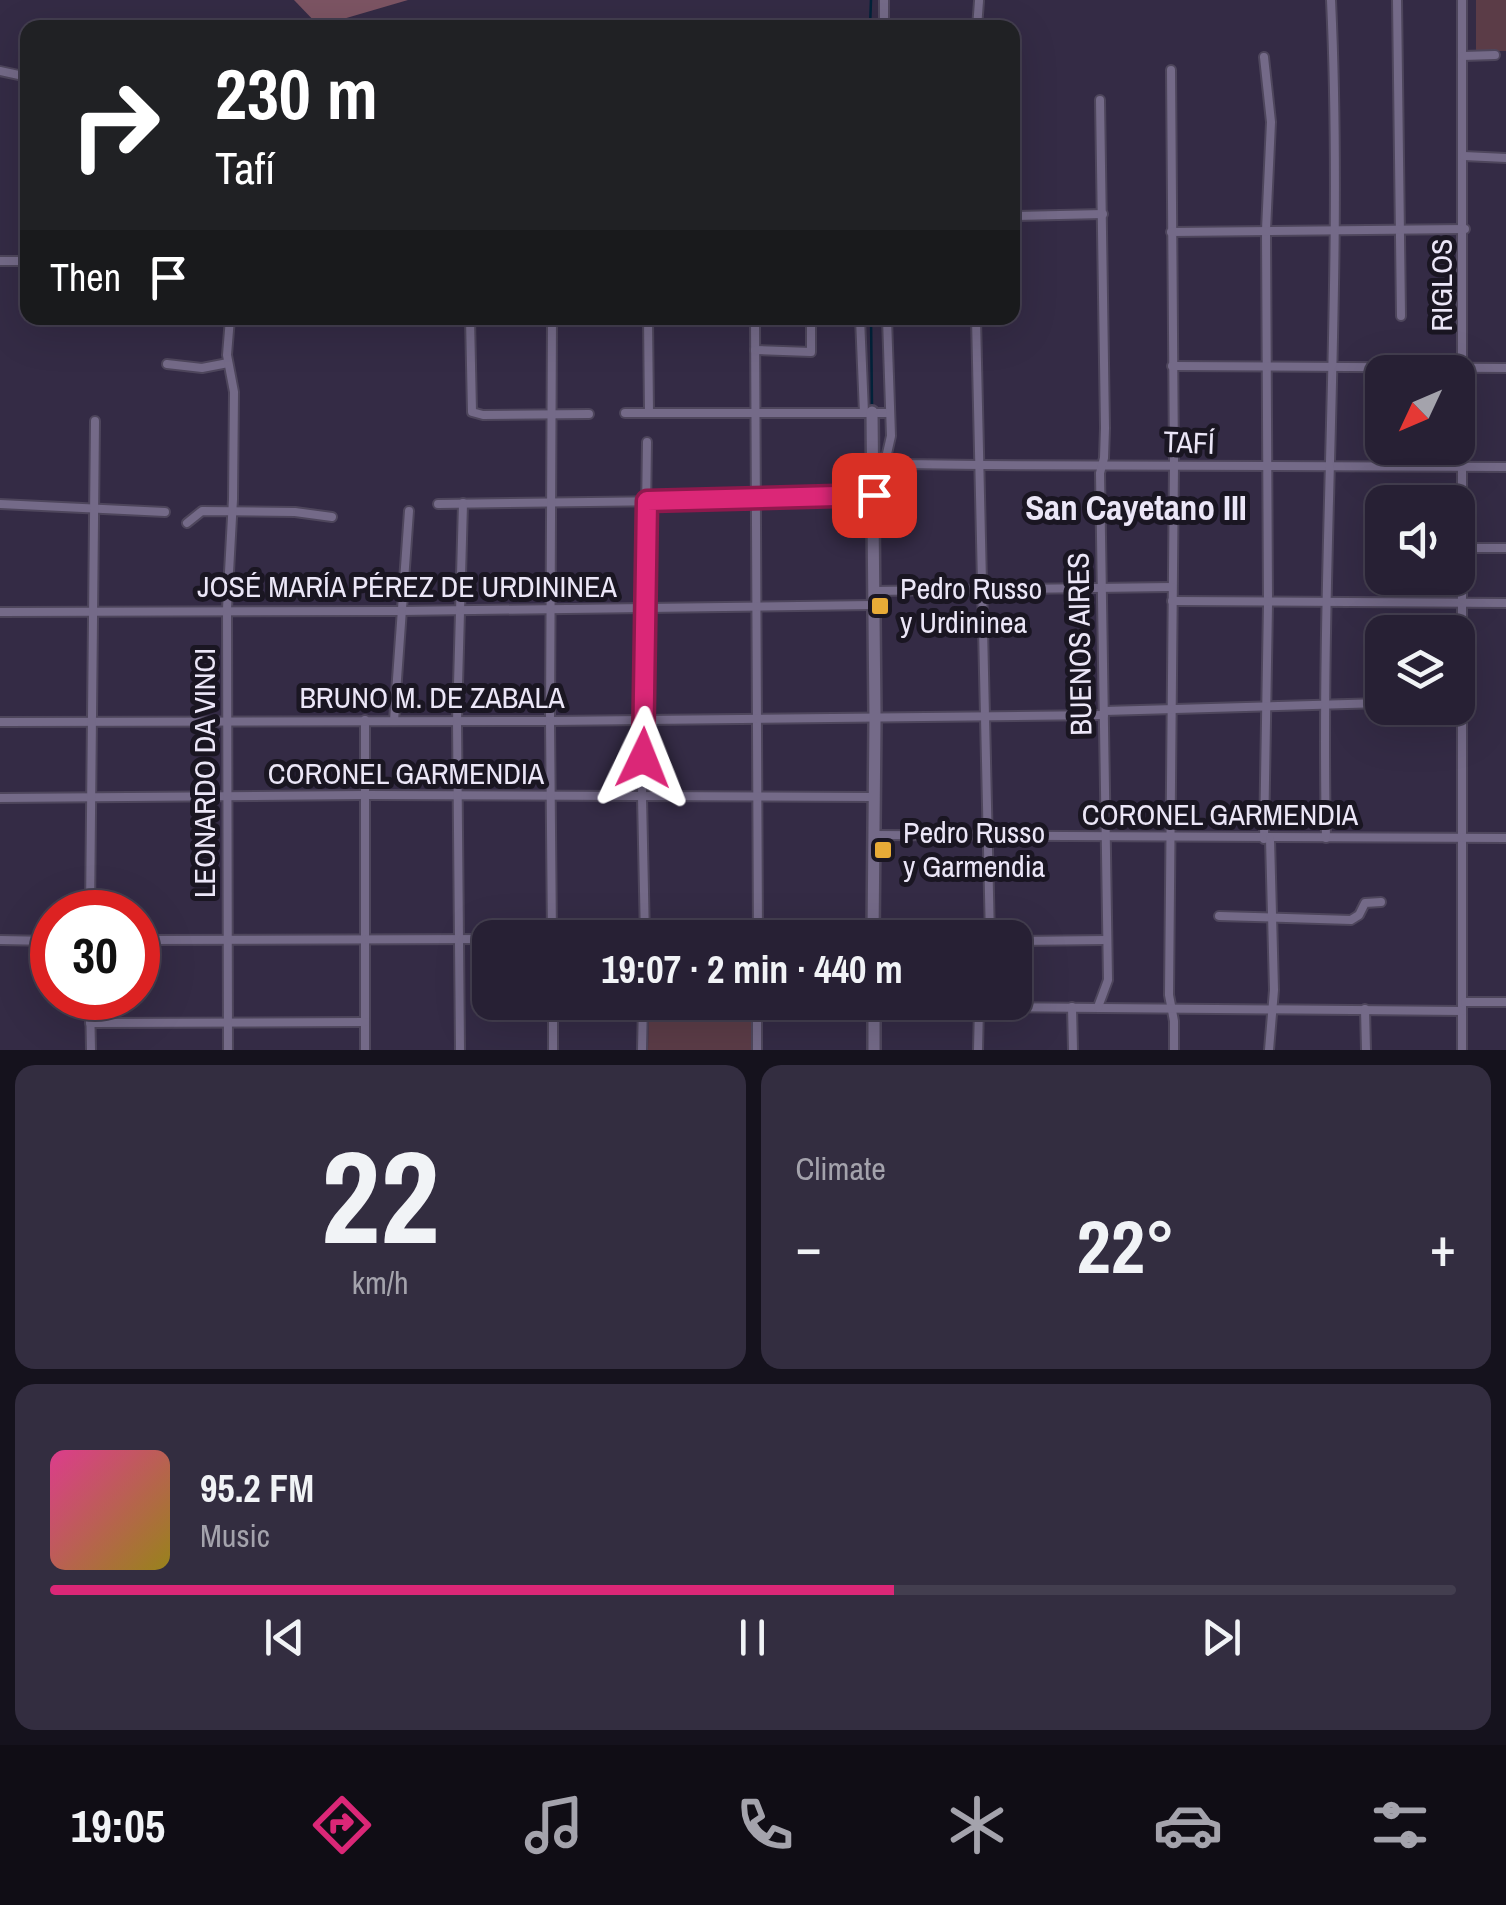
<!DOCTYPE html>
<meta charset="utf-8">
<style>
body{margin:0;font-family:"Archivo Narrow",sans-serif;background:#332d40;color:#f1f3f6;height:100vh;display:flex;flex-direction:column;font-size:38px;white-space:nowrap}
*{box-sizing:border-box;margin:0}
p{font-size:32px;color:#a4a3ac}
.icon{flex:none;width:55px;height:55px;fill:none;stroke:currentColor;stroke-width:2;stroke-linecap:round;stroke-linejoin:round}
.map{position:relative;height:1050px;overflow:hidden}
.drawer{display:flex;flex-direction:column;gap:15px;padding:15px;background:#15121d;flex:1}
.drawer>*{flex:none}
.top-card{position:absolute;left:20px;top:20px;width:1000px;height:305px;border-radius:20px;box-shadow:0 10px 40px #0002,0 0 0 2px #433e4f;background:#202124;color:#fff;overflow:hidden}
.needle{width:65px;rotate:226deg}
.fabs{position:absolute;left:1365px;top:355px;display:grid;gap:20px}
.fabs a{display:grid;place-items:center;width:110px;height:110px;border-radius:20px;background:#272034;box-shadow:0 10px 40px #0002,0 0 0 2px #433e4f;font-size:50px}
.speed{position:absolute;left:30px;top:890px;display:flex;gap:20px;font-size:50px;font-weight:700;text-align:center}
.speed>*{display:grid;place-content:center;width:130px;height:130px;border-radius:50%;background:#272034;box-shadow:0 10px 40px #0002,0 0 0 2px #433e4f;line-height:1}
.speed .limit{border:15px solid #d22;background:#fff;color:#111}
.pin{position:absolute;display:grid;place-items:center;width:85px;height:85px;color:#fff;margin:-42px;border-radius:20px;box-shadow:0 5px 15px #0006}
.me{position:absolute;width:110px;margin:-55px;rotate:2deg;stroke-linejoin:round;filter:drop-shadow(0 0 8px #0008)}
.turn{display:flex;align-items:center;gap:35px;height:210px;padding:0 30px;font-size:45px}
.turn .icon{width:130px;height:130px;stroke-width:2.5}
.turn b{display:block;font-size:70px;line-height:85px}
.then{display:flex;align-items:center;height:95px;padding:0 30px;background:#0003;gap:20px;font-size:38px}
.big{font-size:75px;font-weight:700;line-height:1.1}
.drawer .card{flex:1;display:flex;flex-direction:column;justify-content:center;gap:15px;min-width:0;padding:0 35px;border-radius:20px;background:#332d40}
.drawer .dial{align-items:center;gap:0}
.dial b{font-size:130px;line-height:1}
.song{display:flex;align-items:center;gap:30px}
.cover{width:120px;height:120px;border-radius:15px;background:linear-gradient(135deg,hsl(330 70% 55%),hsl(50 70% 35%))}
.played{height:10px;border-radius:5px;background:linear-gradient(90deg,#db2777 60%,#433e4f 60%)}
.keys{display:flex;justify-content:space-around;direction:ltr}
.heat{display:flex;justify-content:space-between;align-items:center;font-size:55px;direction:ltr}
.drawer .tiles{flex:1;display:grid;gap:15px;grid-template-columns:1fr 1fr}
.card:last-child{grid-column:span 2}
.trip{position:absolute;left:472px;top:920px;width:560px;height:100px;border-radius:20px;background:#272034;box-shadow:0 10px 40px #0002,0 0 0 2px #433e4f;font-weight:700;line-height:100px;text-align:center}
.tabs{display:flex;height:160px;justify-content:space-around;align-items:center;background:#100d15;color:#a4a3ac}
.tabs .icon{width:70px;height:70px}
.tabs .on{color:#db2777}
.tabs b{font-size:45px;color:#f1f3f6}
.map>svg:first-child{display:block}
.green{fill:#5b3c47}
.forest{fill:#7c5463}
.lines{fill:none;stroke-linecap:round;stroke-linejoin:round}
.stream{stroke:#022239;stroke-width:2.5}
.street-casing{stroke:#4e465c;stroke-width:12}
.secondary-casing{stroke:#4e465c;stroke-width:16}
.street{stroke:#746a88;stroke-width:8}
.secondary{stroke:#746a88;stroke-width:11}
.route-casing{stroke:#8e194d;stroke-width:25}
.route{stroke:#db2777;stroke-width:18}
.poi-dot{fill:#e8ab37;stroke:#1a1622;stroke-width:4}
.labels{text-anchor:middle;stroke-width:10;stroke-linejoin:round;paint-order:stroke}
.street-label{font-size:30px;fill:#ebe6f7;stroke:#1a1622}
.poi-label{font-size:30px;fill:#ebe6f7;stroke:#1a1622;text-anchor:start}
.quarter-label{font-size:35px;font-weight:bold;fill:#ebe6f7;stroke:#1a1622}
</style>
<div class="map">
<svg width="1506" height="1050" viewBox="0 0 1506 1050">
<rect width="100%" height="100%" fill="#342b45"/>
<g class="green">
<rect x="1476" y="0" width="30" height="51"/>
<polygon points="649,1003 752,1003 751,1050 648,1050"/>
</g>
<polygon class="forest" points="294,0 408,0 319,26"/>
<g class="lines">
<g class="stream">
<polyline points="870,28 871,0"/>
<polyline points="871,318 872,406"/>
</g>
<defs>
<g id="street">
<polyline points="1397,0 1401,316"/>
<polyline points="1462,0 1462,1050"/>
<polyline points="884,28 884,0"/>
<polyline points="977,28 979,1"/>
<polyline points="1463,56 1495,55"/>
<polyline points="1264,57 1271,122 1266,230 1268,604 1264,839"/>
<polyline points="1171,70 1174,464 1169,995 1174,1021 1174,1050"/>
<polyline points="0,71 28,77"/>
<polyline points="1464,156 1506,158"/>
<polyline points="1012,216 1103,214"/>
<polyline points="1171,232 1465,229"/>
<polyline points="0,261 28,261"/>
<polyline points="26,261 28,226"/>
<polyline points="470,318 472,412 483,415 589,414"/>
<polyline points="648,318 649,413"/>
<polyline points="755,318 758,938"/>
<polyline points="860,318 864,413"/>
<polyline points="976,318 990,938"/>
<polyline points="755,350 811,352 811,318"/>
<polyline points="167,364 202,368 228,363"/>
<polyline points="1172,366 1506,368"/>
<polyline points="625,413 889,413"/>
<polyline points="886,458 891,436 887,318"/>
<polyline points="872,459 886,458 902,464 980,465 1506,467"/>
<polyline points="0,504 165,512"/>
<polyline points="438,504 752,500 763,497 873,495"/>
<polyline points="187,523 202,511 295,512 332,517"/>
<polyline points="1464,548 1506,548"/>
<polyline points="873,591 1172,587"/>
<polyline points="1172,601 1506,603"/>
<polyline points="0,612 401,611 873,605"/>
<polyline points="1104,711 1382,703"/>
<polyline points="365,720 365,1050"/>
<polyline points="394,721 409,511"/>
<polyline points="0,722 550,721 1104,715"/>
<polyline points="0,798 365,795 873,797"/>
<polyline points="873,835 1506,838"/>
<path d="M1326 838C1320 559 1344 279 1331 0"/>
<polyline points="90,912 95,421"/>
<polyline points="1219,916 1351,920 1359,915 1365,903 1381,902"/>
<polyline points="552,938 550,721 552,318"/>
<polyline points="645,938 642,797 647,442"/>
<polyline points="0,940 52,941"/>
<polyline points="138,940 490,939"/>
<polyline points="1015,941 1106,940"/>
<polyline points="90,998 91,1050"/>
<polyline points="553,1002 553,1050"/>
<polyline points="1465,1002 1506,1002"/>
<polyline points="874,1006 1462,1011"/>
<polyline points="1072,1007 1073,1050"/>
<polyline points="1098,1007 1108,980 1100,473 1104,458 1105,428 1100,100"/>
<polyline points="1365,1009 1366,1050"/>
<polyline points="90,1023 365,1022"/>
<polyline points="228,1050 227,609 233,499 234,392 227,355 230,318"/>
<polyline points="460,1050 457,721 463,503"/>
<polyline points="642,1050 643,1002"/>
<polyline points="757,1050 757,1002"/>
<polyline points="978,1050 979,1007"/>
<polyline points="1269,1050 1274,990 1270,839"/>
</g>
<g id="secondary">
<polyline points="872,412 875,718 873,938"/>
<polyline points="874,1050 874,1002"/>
</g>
</defs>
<use href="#street" class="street-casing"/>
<use href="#secondary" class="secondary-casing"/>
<use href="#street" class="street"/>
<use href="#secondary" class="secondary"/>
</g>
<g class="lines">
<defs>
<polyline id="route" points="643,758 647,501 874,495"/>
</defs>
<use href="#route" class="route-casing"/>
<use href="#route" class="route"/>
</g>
<g class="poi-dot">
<rect x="870" y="596" width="20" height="20" rx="5"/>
<rect x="873" y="840" width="20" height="20" rx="5"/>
</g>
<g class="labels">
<g class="street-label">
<text transform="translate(1442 285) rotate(-90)" y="10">RIGLOS</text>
<text transform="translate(1189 443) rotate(2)" y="10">TAFÍ</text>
<text x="407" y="597">JOSÉ MARÍA PÉREZ DE URDININEA</text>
<text transform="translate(1080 644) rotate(-91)" y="10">BUENOS AIRES</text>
<text x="432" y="708">BRUNO M. DE ZABALA</text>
<text transform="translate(205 773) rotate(-90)" y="10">LEONARDO DA VINCI</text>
<text x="406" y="784">CORONEL GARMENDIA</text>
<text x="1220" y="825">CORONEL GARMENDIA</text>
</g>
<g class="poi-label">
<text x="900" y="599">Pedro Russo<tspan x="900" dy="34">y Urdininea</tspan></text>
<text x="903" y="843">Pedro Russo<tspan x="903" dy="34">y Garmendia</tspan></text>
</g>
<g class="quarter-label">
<text x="1136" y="520">San Cayetano III</text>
</g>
</g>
</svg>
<div class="fabs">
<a><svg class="needle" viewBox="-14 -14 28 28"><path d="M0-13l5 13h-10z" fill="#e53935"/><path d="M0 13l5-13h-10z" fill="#a4a3ac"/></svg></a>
<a><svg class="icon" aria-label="sound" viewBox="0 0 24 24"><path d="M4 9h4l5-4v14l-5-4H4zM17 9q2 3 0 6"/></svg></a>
<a><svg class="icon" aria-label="layers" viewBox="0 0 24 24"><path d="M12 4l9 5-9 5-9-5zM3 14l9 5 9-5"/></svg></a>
</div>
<div class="speed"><div class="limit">30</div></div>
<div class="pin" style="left:874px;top:495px;background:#d93025"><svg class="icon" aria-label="arrive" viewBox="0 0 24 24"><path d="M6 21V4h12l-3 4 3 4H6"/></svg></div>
<svg class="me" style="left:643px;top:758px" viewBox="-20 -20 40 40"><path d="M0-17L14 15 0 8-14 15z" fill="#db2777" stroke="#fff" stroke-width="4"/></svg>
<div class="trip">19:07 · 2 min · 440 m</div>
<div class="top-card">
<div class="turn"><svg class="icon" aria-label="right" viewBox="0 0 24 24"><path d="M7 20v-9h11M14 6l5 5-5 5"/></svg><div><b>230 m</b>Tafí</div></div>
<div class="then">Then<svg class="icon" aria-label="arrive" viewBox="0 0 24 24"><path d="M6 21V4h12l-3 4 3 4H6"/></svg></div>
</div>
</div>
<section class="drawer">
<div class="tiles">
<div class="card dial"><b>22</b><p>km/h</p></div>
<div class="card"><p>Climate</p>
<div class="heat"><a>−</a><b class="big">22°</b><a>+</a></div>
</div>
<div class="card">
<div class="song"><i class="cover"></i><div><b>95.2 FM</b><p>Music</p></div></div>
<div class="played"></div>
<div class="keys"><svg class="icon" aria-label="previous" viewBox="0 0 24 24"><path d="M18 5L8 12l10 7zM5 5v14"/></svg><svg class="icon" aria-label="pause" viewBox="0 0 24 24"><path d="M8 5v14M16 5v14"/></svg><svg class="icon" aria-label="next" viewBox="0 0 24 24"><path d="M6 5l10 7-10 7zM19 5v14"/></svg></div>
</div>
</div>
</section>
<nav class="tabs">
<b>19:05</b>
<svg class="icon on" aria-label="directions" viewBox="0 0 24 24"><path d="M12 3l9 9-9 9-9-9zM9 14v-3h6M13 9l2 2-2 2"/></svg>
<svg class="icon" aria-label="music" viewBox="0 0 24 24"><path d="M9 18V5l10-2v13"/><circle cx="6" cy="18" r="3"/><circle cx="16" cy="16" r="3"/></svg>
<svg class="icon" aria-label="phone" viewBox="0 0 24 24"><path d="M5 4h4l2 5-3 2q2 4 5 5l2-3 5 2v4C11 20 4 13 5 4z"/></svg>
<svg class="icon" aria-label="climate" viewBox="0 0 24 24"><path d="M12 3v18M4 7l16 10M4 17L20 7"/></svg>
<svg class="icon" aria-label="car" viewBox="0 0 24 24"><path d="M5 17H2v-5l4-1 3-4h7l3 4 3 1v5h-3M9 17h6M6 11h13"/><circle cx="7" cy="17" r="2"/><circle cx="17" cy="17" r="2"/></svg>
<svg class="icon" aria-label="filters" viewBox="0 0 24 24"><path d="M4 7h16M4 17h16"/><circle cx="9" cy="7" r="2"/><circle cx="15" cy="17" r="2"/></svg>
</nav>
